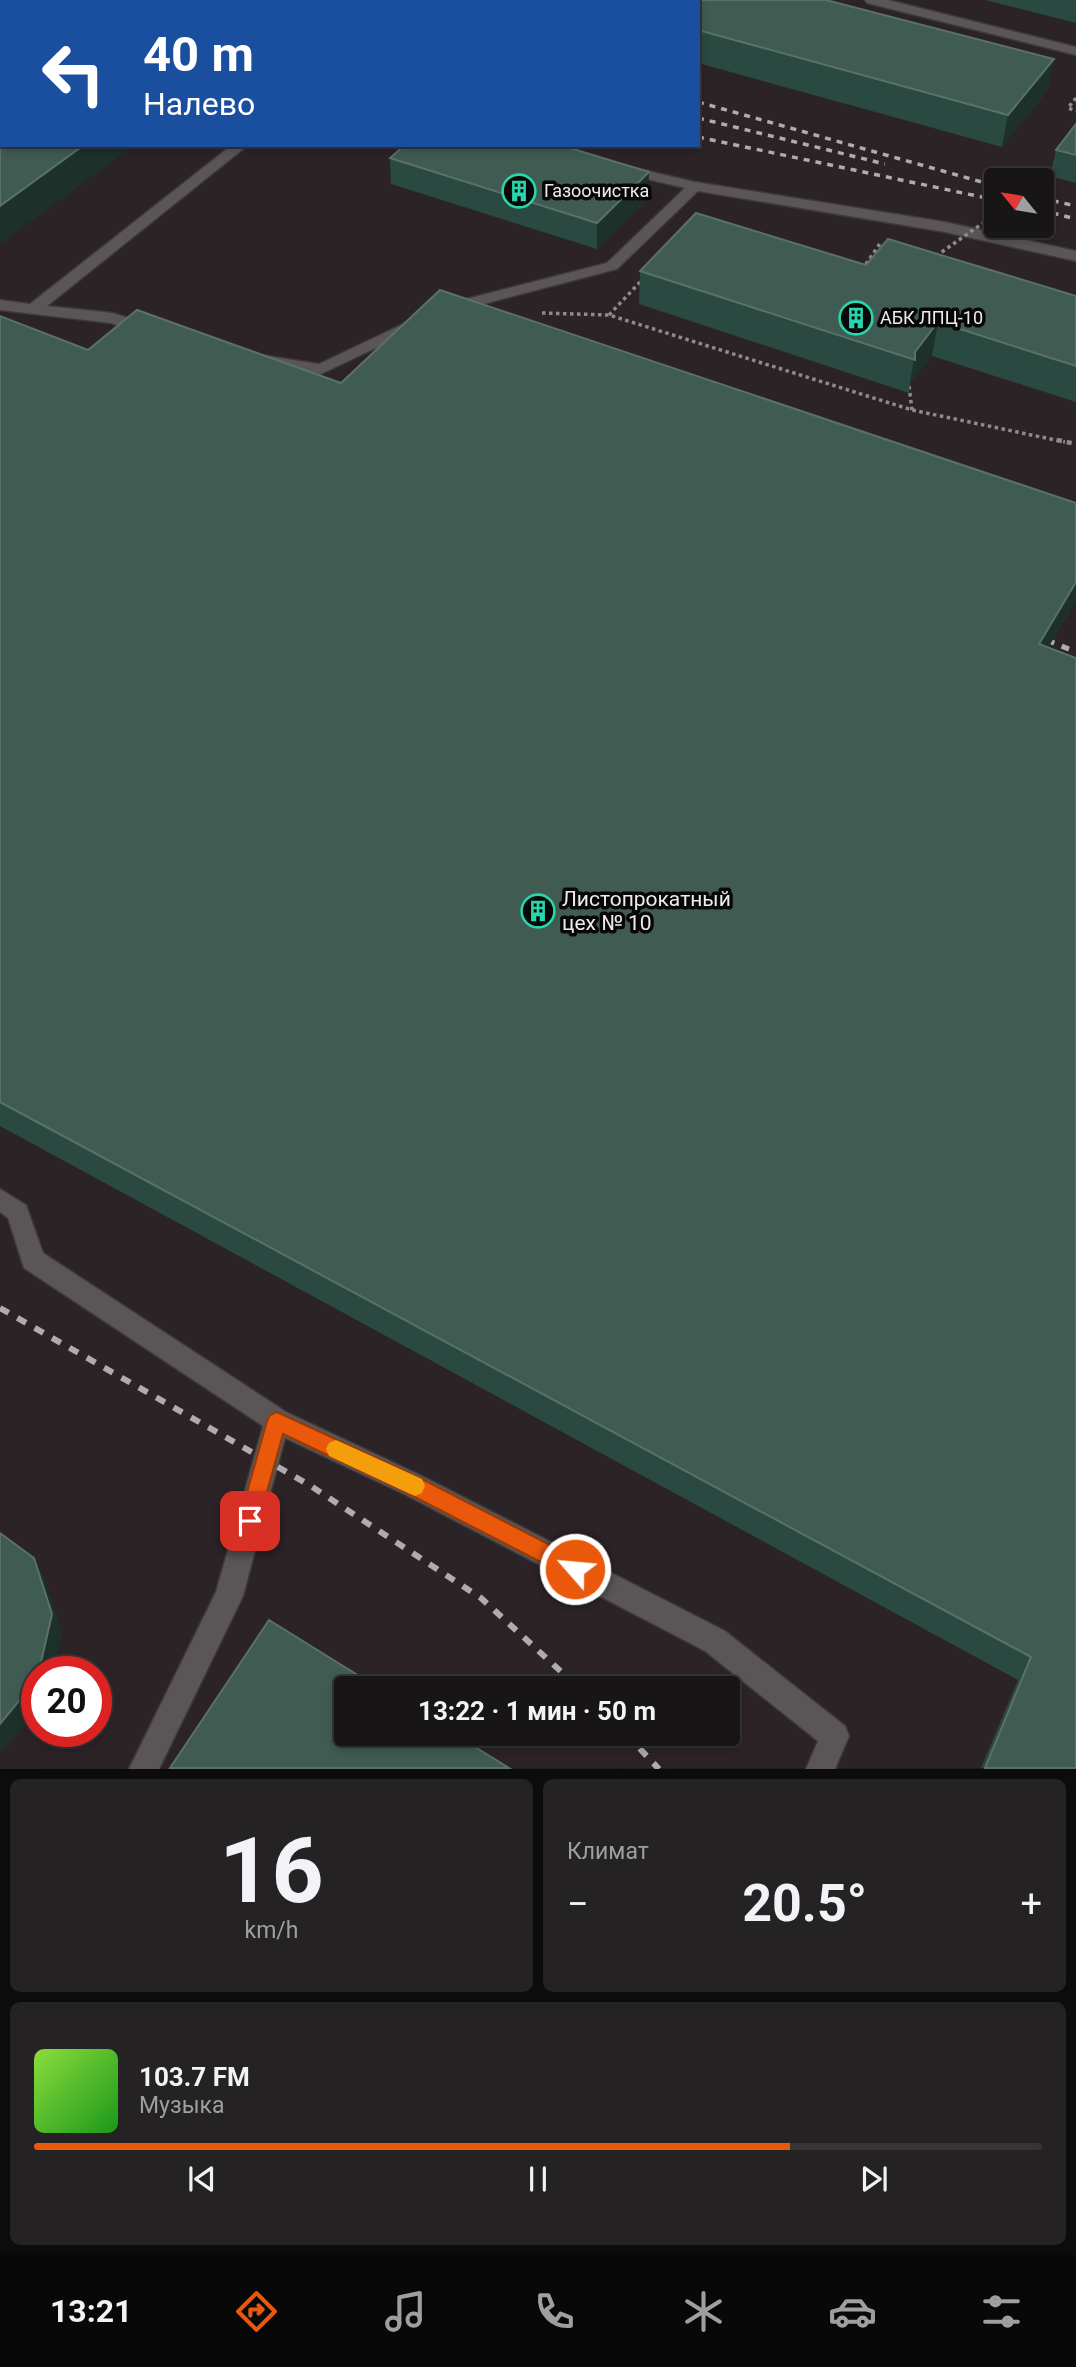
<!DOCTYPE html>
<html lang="ru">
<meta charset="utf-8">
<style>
body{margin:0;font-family:Roboto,sans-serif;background:#242223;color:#f1f3f6;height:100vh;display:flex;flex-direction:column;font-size:26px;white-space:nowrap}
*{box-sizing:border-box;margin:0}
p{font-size:23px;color:#9e9fa1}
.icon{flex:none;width:38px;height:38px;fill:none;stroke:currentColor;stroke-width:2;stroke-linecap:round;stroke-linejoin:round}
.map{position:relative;height:1769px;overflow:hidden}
.side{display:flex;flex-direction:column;gap:10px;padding:10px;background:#0d0c0c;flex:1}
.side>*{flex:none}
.top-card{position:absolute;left:0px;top:0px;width:700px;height:147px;box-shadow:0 4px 10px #0003,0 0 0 2px #363435;background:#1a4fa0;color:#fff;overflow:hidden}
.needle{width:46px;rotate:300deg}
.tools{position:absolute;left:984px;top:168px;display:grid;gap:14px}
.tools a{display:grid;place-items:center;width:70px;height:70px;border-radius:7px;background:#171516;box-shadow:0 4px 10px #0003,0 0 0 2px #363435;font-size:35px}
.speed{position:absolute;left:21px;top:1656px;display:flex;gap:14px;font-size:35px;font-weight:700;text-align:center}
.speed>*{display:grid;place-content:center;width:91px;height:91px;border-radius:50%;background:#171516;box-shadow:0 4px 10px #0003,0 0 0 2px #363435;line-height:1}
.speed .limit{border:10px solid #d22;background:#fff;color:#111}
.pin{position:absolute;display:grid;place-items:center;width:60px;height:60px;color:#fff;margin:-30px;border-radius:14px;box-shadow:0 4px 10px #0006}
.me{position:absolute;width:77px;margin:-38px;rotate:297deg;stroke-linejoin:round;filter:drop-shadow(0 0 5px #0008)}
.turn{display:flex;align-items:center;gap:24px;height:147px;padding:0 28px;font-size:32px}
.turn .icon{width:91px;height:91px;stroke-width:2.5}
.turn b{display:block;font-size:49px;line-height:60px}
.big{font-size:52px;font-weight:700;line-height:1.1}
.side .widget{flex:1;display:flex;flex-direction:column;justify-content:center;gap:10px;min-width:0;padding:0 24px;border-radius:10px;background:#242223}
.side .dial{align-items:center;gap:0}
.dial b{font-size:91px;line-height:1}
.song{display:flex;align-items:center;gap:21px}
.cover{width:84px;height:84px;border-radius:10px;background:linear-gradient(135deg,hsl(90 70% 55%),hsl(120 70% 35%))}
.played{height:7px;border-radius:4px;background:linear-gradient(90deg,#ea580c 75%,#363435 75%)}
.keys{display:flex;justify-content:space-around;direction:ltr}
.heat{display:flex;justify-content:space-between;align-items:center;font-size:38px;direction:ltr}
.side .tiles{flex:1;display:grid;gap:10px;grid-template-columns:1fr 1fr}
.widget:last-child{grid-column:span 2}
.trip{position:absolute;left:334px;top:1676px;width:406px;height:70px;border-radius:7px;background:#171516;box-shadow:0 4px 10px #0003,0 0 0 2px #363435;font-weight:700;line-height:70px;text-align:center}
.tab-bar{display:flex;height:112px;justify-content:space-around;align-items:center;background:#090809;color:#9e9fa1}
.tab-bar .icon{width:49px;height:49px}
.tab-bar .selected{color:#ea580c}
.tab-bar b{font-size:32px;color:#f1f3f6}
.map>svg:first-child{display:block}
.built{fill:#2c2327;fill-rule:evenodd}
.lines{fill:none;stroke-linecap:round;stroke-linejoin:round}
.minor-casing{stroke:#3b3939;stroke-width:3}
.path-far1{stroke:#8d8b8c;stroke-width:3.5;stroke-dasharray:3.5 3.5;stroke-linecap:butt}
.path{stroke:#8d8b8c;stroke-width:4.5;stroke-dasharray:5 5;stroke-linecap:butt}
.minor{fill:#5a5658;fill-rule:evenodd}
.rail-far2{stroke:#aeacad;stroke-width:3.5;stroke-dasharray:6 6;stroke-linecap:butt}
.rail-far1{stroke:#aeacad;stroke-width:5;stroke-dasharray:8 8;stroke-linecap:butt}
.rail{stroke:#aeacad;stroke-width:6;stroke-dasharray:10 10;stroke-linecap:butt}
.path-bridge{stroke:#8d8b8c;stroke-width:3.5;stroke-dasharray:3.5 3.5;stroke-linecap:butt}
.wall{fill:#2a4940}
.shaded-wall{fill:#1d302a}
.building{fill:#3f5b52;stroke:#5a716a;stroke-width:2}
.route{fill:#ea580c;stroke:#983908;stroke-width:2}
.slow{fill:#f59e0b}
.labels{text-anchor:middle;stroke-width:7;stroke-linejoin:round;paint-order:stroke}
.far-poi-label{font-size:18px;fill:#edebec;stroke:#080707;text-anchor:start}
.poi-label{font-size:21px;fill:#edebec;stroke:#080707;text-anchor:start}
</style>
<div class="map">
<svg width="1076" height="1769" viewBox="0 0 1076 1769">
<rect width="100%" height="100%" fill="#1f1c1d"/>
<path class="built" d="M0 0H1076V1768L0 1769ZM2 2H698V145H2ZM996 180H1041V226H996ZM37 1671H96V1731H37ZM346 1689H728V1734H346Z"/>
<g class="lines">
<defs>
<g id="minor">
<polygon points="865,0 888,0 1076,47 1076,55 867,3"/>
<polygon points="232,145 248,145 47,306 113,313 155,327 157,330 155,333 149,335 111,323 0,310 0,300 30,304"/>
<polygon points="622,165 695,182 945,222 1076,251 1076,261 945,232 698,191 617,269 449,313 443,311 441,308 443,305 607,263 685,188 617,172 615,169"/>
<polygon points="420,316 426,318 428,321 426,324 321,374 261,365 253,360 261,355 319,364"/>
<polygon points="0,1189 26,1205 43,1253 286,1412 422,1476 725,1631 845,1726 849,1736 835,1769 806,1769 818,1741 705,1651 404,1494 285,1438 243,1596 159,1769 129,1769 216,1592 263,1426 24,1268 8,1218 0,1212"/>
</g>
</defs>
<use href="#minor" class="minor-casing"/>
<g class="path-far1">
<polyline points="1076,98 1068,108 1076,111"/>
<polyline points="1041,182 1050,176"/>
<polyline points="862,270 881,242"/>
<polyline points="542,313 609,315 912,410 1065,442"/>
<polyline points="609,315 642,280"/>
<polyline points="909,386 912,410"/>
</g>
<polyline class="path" points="1057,440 1076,444"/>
<use href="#minor" class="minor"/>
<g class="rail-far2">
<polyline points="330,0 336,2"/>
<polyline points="698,102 996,186"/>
<polyline points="698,118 885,164"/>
<polyline points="698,137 996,200"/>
<polyline points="1041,198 1076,206"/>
<polyline points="1041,210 1076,219"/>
</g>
<polyline class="rail-far1" points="1032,634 1076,652"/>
<g class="rail">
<polyline points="0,1308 311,1486 481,1598 580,1689"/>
<polyline points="626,1734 659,1769"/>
</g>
<polyline class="path-bridge" points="936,256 996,214"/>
</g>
<g class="wall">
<polygon points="985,0 1076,0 1076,23"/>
<polygon points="698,2 1054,59 1047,91 1002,147 698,63"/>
<polygon points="1076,124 1076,183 1050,176 1056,150"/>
<polygon points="390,158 648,198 597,249 391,184"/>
<polygon points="866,265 1076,296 1076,402 932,356 910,383 909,393 639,304 640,271"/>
<polygon points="0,316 88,350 341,383 1076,503 1076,600 1048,648 1076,1768 981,1768 1018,1680 0,1126"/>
</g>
<g class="shaded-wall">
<polygon points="1054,59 1047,91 1002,147 1008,115"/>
<polygon points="84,145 135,145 0,244 0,206"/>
<polygon points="649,172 648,198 597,249 597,223"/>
<polygon points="938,322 932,356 910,383 915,352"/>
<polygon points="1076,582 1076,600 1030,678 1039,644"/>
<polygon points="34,1558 44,1577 62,1632 54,1671 39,1671"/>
<polygon points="37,1679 37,1710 4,1751 0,1752 0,1724"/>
</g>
<g class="building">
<polygon points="0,0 287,0 285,2 2,2 2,145 84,145 0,206"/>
<polygon points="672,0 826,0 1054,59 1008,115 698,30 698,2 670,2"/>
<polygon points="1076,124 1076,155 1056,150"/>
<polygon points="405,145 560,145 649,172 597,223 390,158"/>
<polygon points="696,213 866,265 888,239 1076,296 1076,366 938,322 915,352 915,360 640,271"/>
<polygon points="440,290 1076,503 1076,582 1039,644 1076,658 1076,1768 985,1768 1031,1657 0,1102 0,316 88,350 137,310 341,383"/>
<polygon points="0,1533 34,1558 52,1614 39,1671 37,1671 37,1679 0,1724"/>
<polygon points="269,1620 380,1689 346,1689 346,1734 454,1734 509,1768 170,1768"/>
</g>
<polygon class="route" points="277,1412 420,1478 583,1562 586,1569 583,1576 575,1579 568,1576 405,1492 283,1434 257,1528 250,1531 242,1528 239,1521 267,1421 270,1415"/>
<polygon class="slow" points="336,1440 422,1479 425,1486 422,1493 415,1496 408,1493 329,1456 326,1449 329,1443"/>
<defs>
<symbol id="building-ring" viewBox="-11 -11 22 22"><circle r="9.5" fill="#080707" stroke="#28d5ad" stroke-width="1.5"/><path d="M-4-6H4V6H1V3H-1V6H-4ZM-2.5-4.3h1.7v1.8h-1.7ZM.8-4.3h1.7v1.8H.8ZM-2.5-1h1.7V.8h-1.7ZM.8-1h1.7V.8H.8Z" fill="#28d5ad"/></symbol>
</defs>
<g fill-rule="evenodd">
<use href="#building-ring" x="500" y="172" width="38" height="38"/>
<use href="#building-ring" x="837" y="299" width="38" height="38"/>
<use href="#building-ring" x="519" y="892" width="38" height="38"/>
</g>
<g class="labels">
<g class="far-poi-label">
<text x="544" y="197">Газоочистка</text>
<text x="880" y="324">АБК ЛПЦ-10</text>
</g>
<g class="poi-label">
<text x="562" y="906">Листопрокатный<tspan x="562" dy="24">цех № 10</tspan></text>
</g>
</g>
</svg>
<div class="tools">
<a><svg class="needle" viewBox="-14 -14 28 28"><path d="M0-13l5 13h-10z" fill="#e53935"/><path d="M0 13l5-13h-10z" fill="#9e9fa1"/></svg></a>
</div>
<div class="speed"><div class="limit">20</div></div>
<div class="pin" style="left:250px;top:1521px;background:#d93025"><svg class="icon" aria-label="arrive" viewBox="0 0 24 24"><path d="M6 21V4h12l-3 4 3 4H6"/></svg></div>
<svg class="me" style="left:575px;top:1569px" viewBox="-20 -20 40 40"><circle r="17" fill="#ea580c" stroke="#fff" stroke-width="3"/><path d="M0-11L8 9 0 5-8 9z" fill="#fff"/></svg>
<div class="trip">13:22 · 1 мин · 50 m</div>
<div class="top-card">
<div class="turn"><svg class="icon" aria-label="left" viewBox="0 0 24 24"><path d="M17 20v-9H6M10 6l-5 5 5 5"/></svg><div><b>40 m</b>Налево</div></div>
</div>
</div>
<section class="side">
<div class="tiles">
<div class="widget dial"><b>16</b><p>km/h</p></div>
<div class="widget"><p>Климат</p>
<div class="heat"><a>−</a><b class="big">20.5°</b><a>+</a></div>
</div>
<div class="widget">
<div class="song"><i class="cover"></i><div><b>103.7 FM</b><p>Музыка</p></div></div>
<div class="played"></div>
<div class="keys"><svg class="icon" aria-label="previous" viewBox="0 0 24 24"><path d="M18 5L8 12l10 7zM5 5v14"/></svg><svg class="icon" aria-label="pause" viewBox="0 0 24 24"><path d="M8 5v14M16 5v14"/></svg><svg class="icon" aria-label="next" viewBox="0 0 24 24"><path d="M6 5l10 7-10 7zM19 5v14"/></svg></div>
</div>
</div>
</section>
<nav class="tab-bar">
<b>13:21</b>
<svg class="icon selected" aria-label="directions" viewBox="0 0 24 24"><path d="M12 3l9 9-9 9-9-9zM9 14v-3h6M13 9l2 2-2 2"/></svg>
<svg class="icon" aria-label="music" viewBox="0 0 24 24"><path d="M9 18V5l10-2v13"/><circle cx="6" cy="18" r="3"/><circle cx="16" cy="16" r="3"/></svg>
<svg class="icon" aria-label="phone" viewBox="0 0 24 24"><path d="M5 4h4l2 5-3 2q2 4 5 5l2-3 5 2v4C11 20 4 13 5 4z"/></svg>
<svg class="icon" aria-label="climate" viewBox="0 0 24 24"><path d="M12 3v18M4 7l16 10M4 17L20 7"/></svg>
<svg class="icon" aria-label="car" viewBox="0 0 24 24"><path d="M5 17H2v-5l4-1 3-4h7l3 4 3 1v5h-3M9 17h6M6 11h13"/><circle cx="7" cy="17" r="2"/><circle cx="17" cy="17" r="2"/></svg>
<svg class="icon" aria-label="filters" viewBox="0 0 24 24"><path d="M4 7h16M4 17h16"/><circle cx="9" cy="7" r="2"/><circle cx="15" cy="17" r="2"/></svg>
</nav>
